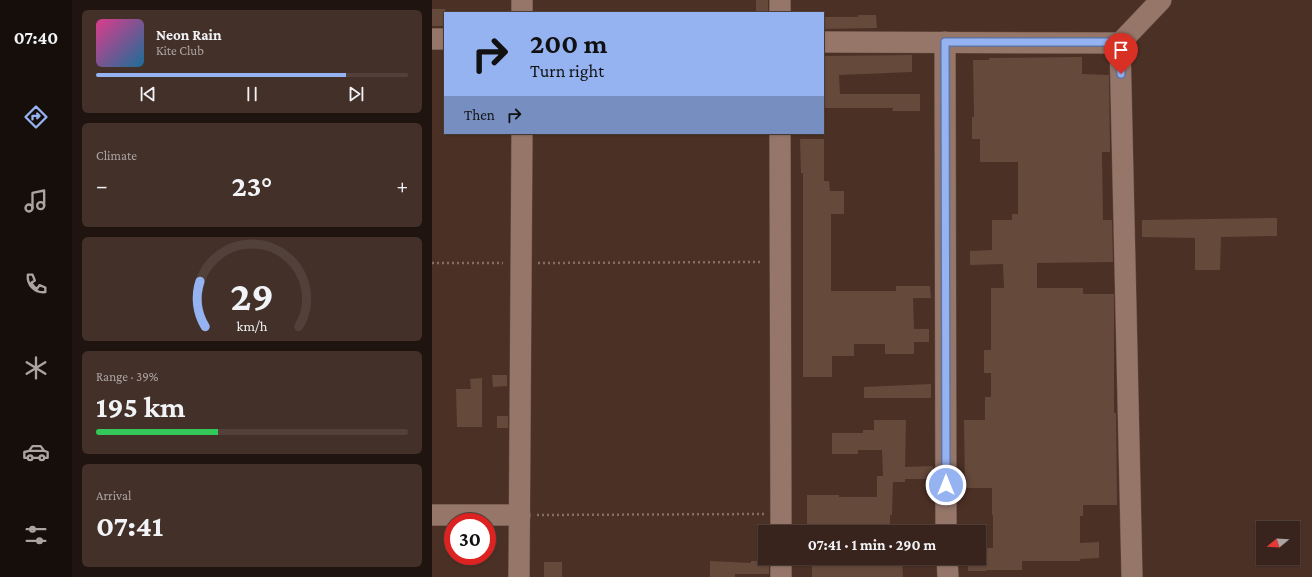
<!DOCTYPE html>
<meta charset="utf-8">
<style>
body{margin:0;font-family:"Crimson Pro",serif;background:#433029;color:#f1f3f6;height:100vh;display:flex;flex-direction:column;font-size:15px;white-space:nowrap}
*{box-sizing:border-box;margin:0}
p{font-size:13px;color:#aba4a3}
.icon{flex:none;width:22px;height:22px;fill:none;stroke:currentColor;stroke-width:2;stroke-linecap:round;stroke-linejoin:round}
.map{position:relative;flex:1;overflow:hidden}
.sheet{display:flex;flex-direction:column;gap:10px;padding:10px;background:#1f140f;width:360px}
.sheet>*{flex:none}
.guide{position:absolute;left:12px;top:12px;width:380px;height:122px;border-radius:0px;box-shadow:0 1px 3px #0004,0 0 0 1px #52413b;background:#95b2f1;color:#111;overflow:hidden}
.needle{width:26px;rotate:252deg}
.controls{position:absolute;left:824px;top:521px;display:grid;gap:8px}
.controls a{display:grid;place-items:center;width:44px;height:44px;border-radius:0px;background:#38241c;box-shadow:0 1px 3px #0004,0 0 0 1px #52413b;font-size:20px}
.speed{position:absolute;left:12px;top:513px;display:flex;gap:8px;font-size:20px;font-weight:700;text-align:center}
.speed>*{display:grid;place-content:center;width:52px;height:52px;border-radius:50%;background:#38241c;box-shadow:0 1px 3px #0004,0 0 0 1px #52413b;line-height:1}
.speed .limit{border:6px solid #d22;background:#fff;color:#111}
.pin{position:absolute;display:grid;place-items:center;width:34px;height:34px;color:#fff;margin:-41px -17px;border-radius:50% 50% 50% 0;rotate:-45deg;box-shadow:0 0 4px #0007}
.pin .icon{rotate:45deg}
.me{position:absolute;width:44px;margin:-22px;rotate:0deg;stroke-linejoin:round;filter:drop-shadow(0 0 3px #0008)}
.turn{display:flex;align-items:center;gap:14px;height:84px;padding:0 20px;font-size:18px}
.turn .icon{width:52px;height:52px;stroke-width:2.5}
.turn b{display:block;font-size:28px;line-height:34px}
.then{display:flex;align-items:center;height:38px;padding:0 20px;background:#0003;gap:8px;font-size:15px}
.big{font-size:30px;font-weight:700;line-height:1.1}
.sheet .card{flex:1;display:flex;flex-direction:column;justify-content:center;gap:6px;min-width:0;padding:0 14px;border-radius:6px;background:#433029}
.sheet .dial{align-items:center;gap:0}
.dial svg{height:104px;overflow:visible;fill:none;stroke:#52413b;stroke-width:7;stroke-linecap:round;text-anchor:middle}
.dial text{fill:#f1f3f6;stroke:none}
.song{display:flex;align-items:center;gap:12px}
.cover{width:48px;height:48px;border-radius:6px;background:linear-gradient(135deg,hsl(330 70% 55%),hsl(200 70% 35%))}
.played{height:4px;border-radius:2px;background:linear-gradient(90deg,#95b2f1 80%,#52413b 80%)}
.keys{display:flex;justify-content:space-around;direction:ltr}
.heat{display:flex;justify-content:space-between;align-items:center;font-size:22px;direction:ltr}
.charge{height:6px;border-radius:3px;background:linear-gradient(90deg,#34c759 39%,#52413b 0)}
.trip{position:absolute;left:326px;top:525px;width:228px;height:40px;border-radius:0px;background:#38241c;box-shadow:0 1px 3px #0004,0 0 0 1px #52413b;font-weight:700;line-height:40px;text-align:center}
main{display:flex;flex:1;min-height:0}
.dock{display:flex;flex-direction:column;width:72px;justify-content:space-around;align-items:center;background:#160e0b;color:#aba4a3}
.dock .icon{width:28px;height:28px}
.dock .active{color:#95b2f1}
.dock b{font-size:18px;color:#f1f3f6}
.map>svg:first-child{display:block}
.building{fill:#65493b}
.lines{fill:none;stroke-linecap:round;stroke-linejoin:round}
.minor-casing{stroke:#624c42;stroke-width:22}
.path{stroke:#856e64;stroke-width:2.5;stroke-dasharray:2 3;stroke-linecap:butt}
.minor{stroke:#957669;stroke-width:21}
.route-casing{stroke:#61749d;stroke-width:10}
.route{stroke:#95b2f1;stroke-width:7}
</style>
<main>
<nav class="dock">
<b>07:40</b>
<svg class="icon active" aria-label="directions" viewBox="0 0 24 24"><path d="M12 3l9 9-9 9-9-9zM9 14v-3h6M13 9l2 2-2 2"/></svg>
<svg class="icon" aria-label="music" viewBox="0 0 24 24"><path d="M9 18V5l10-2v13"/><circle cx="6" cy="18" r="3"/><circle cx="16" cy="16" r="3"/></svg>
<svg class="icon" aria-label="phone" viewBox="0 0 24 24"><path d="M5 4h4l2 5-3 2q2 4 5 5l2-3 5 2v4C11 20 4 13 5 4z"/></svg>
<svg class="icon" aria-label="climate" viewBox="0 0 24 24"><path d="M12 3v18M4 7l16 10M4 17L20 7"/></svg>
<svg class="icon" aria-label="car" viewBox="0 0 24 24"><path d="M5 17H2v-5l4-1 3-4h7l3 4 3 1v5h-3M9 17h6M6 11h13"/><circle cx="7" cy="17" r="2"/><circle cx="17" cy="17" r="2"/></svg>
<svg class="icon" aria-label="filters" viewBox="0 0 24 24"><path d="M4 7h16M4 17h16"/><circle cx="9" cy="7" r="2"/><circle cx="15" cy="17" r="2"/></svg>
</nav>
<section class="sheet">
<div class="card">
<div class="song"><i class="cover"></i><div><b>Neon Rain</b><p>Kite Club</p></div></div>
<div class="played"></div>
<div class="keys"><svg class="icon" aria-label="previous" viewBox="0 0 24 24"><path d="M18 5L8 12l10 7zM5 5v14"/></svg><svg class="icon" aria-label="pause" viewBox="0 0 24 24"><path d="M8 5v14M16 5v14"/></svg><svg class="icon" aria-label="next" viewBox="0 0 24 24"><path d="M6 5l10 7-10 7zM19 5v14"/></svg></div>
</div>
<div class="card"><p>Climate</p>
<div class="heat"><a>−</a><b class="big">23°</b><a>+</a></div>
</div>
<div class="card dial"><svg viewBox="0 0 100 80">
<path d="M14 69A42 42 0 1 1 86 69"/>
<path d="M14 69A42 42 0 0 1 10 34" stroke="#95b2f1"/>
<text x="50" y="56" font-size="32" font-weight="700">29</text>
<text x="50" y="72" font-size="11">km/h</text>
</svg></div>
<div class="card"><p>Range · 39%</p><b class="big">195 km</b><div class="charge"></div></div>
<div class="card"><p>Arrival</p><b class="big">07:41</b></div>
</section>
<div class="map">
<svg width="880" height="577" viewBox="0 0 880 577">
<rect width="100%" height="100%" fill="#4b3025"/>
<g class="building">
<rect x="324" y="0" width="12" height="13"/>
<rect x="0" y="9" width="13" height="17"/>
<polygon points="426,15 444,15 445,28 391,29 391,17 426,17"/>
<polygon points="480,55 480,72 407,75 408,94 488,94 488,111 460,111 461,108 391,108 391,56"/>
<polygon points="650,57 650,74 677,75 678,152 670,152 671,220 680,220 681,262 605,263 605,288 651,288 651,294 682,294 682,413 684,413 685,505 651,505 651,516 648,516 648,543 667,542 667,558 648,559 648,561 590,561 590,570 554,570 554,571 536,571 536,558 547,558 548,548 561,548 561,515 560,515 560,488 533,488 532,420 553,420 553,397 559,397 559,373 552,373 552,350 559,350 559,288 572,288 571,264 538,265 538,251 560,250 560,220 580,220 580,214 586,214 586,162 548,162 548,139 540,139 540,117 542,117 541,60 557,60 557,58"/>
<polygon points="368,139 392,139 392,181 397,181 398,191 412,191 412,214 399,214 399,291 464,291 464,286 498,286 499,298 481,298 482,329 497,329 497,342 482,342 482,354 453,354 453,344 422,344 422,356 400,356 400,377 371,377 371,173 369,173"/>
<polygon points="845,218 845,236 789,237 788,270 763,270 763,238 710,237 710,220"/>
<polygon points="60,375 75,375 75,386 61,387"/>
<polygon points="50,378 50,427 25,427 24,389 39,389 38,379"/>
<polygon points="499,384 499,398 432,398 432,387"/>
<rect x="65" y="416" width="11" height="12"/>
<polygon points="442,420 474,420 473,467 501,466 501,479 473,479 473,482 461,482 460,515 458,515 458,532 375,532 375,495 407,495 407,497 445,497 445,476 451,476 450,450 426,450 426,454 400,454 400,433 431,433 431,430 442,430"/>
<polygon points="380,558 470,558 471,577 380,577"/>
<polygon points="278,561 319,563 319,561 337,561 337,574 303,574 303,577 278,577"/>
<rect x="112" y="562" width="18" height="15"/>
</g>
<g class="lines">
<defs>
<g id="minor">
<polyline points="90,0 90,13"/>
<polyline points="348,0 348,13"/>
<polyline points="0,39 13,39"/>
<polyline points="391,42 688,43"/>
<polyline points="513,42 514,532"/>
<polyline points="348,133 349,532"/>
<polyline points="0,515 88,515"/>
<polyline points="515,558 516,577"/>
<polyline points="87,577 90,133"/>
<polyline points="349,577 349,558"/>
<polyline points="700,577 688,43 729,0"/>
</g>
</defs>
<use href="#minor" class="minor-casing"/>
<g class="path">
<polyline points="0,263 71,263"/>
<polyline points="106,263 331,262"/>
<polyline points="105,515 332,514"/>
</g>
<use href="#minor" class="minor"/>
</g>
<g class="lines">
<defs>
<polyline id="route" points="514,485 513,42 688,42 689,74"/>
</defs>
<use href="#route" class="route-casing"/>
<use href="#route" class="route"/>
</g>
</svg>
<div class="controls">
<a><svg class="needle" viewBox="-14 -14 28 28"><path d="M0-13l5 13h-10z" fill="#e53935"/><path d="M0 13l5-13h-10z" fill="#aba4a3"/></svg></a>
</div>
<div class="speed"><div class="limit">30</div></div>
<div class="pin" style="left:689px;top:74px;background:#d93025"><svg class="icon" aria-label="arrive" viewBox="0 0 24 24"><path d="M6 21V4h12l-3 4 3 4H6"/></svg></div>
<svg class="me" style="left:514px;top:485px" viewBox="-20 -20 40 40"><circle r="17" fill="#95b2f1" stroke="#fff" stroke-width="3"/><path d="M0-11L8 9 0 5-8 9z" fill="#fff"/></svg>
<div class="trip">07:41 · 1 min · 290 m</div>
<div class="guide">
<div class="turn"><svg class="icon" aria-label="right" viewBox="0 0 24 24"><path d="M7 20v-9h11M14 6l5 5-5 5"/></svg><div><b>200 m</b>Turn right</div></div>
<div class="then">Then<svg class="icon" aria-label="right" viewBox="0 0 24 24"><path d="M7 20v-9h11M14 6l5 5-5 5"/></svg></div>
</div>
</div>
</main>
